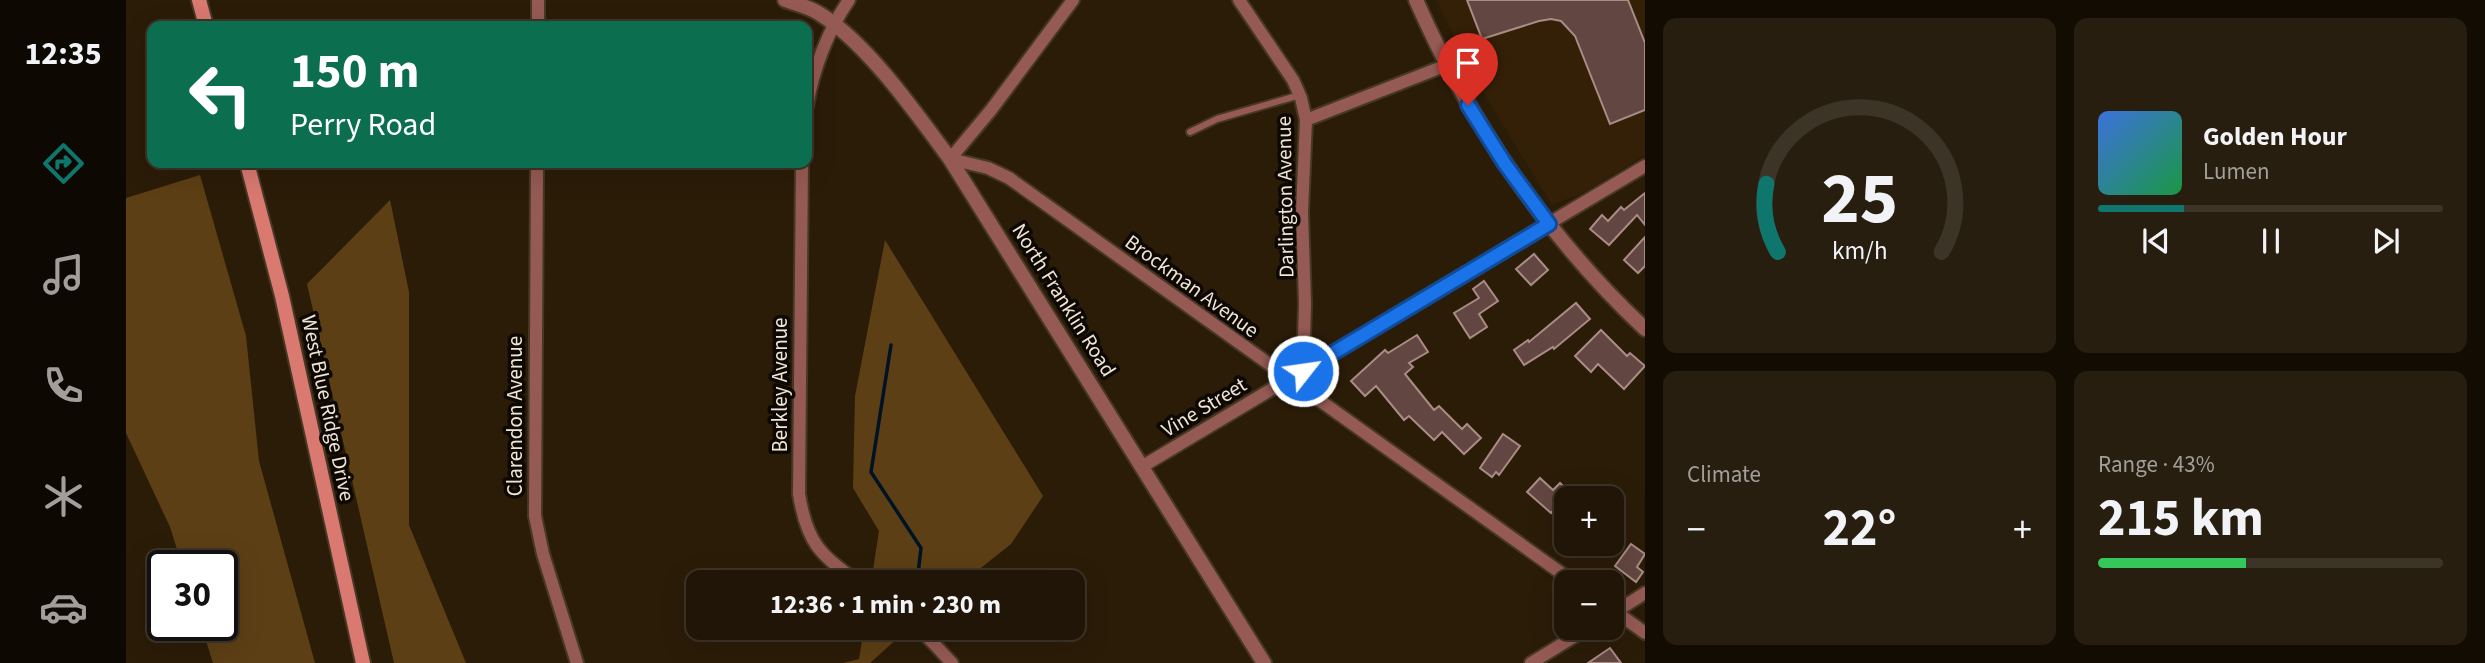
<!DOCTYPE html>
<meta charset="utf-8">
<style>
body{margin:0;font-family:"Source Sans 3",sans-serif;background:#281e10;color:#f1f3f6;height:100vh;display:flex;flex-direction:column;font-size:26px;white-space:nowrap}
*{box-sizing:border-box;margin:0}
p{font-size:23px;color:#a29f9b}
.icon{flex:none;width:38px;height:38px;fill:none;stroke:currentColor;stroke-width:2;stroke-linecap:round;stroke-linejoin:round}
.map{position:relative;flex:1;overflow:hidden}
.sheet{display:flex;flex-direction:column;gap:18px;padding:18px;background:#120c03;width:840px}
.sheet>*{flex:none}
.guide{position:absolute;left:21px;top:21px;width:665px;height:147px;border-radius:14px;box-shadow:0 7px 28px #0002,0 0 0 2px #3d3428;background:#0b6e4f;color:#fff;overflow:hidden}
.fabs{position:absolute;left:1428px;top:486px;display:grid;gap:14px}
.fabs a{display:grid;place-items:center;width:70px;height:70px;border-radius:14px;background:#201506;box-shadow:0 7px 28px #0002,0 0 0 2px #3d3428;font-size:35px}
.speed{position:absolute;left:21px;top:550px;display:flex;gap:14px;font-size:35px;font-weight:700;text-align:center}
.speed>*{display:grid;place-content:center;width:91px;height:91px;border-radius:50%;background:#201506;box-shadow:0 7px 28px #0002,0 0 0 2px #3d3428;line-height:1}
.speed .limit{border:4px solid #111;border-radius:10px;background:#fff;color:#111}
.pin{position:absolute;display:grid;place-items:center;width:60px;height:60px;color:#fff;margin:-72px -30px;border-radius:50% 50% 50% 0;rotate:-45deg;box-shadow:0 0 7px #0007}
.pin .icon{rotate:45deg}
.me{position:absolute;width:77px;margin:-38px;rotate:60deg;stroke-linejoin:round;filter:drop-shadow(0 0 5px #0008)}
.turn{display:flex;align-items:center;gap:24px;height:147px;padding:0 28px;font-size:32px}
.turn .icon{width:91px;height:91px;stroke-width:2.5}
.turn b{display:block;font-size:49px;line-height:60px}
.big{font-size:52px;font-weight:700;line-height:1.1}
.sheet .widget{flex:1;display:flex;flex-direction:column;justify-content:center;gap:10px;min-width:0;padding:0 24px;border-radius:14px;background:#281e10}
.sheet .dial{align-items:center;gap:0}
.dial svg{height:182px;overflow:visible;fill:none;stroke:#3d3428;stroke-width:7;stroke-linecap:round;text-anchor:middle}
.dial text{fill:#f1f3f6;stroke:none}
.song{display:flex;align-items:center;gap:21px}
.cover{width:84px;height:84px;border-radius:10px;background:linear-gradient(135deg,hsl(220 70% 55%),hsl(140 70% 35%))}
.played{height:7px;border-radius:4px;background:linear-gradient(90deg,#0f766e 25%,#3d3428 25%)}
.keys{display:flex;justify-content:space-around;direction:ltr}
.heat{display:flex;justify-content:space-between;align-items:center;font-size:38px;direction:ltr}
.charge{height:10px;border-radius:5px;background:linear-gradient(90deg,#34c759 43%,#3d3428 0)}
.sheet .tiles{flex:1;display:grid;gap:18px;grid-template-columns:repeat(2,1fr)}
.trip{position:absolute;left:560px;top:570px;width:399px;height:70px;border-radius:14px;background:#201506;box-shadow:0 7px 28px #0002,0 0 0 2px #3d3428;font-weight:700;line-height:70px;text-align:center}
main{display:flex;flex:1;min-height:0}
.menu{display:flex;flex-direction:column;width:126px;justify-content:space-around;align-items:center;background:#0d0802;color:#a29f9b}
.menu .icon{width:49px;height:49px}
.menu .current{color:#0f766e}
.menu b{font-size:32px;color:#f1f3f6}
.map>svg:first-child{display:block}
.built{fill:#342006}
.forest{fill:#5d3f15}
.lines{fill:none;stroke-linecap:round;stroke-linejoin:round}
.stream{stroke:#001224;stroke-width:3.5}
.building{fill:#624641;stroke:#aa8b85;stroke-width:2}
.service-casing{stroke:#463825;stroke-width:10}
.minor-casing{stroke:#463825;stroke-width:16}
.tertiary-casing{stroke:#463825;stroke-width:18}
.secondary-casing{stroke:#463825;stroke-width:18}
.service{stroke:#955a53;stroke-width:6}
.minor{stroke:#955a53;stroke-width:12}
.tertiary{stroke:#955a53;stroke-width:14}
.secondary{stroke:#d97970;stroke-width:14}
.route-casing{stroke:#114b97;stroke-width:18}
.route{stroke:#1a73e8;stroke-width:12}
.labels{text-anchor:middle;stroke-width:7;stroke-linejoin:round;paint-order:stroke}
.street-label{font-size:21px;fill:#eee4d7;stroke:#0e0802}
</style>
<main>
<nav class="menu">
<b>12:35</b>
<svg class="icon current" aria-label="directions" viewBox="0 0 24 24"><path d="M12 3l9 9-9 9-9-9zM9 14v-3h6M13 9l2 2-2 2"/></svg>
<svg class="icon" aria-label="music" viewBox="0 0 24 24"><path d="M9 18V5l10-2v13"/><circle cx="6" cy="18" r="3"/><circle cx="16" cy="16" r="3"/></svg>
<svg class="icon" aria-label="phone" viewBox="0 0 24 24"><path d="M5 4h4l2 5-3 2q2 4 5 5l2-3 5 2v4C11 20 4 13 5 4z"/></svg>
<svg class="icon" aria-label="climate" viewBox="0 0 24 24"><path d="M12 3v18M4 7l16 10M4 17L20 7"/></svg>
<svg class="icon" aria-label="car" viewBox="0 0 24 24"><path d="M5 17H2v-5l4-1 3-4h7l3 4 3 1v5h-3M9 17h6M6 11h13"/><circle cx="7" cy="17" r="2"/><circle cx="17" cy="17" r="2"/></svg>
</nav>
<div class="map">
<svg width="1519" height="663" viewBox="0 0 1519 663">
<rect width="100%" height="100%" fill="#2b1c08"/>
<polygon class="built" points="1310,0 1519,0 1519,155 1461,191 1426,205 1349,79"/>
<g class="forest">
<polygon points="74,175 120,336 133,461 189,663 87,663 75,625 96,625 96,565 56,565 44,527 0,433 0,198"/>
<polygon points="264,200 283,292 283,525 340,663 268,663 181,284"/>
<polygon points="759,240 917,496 885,544 836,583 745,583 753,531 727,488 729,396"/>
<polygon points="738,628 783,628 744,663 717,663 733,659"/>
</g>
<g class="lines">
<polyline class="stream" points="765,345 745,472 795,548 791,583"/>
</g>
<g class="building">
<polygon points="1341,0 1502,0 1519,43 1519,110 1484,124 1449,36 1435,21 1425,19 1413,21 1356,39"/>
<polygon points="1519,193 1519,225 1511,215 1483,245 1464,229 1476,215 1482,221 1495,207 1498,210"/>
<polygon points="1519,237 1519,266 1512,273 1498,260"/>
<polygon points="1408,254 1422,270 1405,285 1390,269"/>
<polygon points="1358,281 1372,301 1353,314 1361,327 1344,338 1328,313 1353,298 1347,289"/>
<polygon points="1450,303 1464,319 1428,349 1427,347 1398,365 1388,350 1402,340 1403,342"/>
<polygon points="1475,330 1501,356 1504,353 1519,366 1498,389 1472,364 1465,372 1449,356"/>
<polygon points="1291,335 1302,352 1283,363 1287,367 1279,374 1308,410 1313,406 1336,429 1341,424 1355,438 1338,454 1316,432 1308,440 1283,416 1278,420 1250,386 1239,396 1225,381 1259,350 1262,353"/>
<polygon points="1377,434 1394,446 1373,475 1370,472 1366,477 1354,468"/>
<polygon points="1414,478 1427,490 1434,483 1444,493 1425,513 1401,492"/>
<polygon points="1505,544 1519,554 1511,567 1517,572 1510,582 1489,566"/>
<polygon points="1484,648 1495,663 1462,663"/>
</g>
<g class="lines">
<defs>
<polyline id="service" points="1064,132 1091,119 1174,95"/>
<g id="minor">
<polyline points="947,0 865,110 824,159 862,168 883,178 1449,583"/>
<polyline points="1113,0 1167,80 1175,98 1180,120 1176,212 1179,304 1177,371"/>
<polyline points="412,26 412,0"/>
<path d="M681 106C687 70 702 30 723 0"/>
<polyline points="1180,120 1321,65"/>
<polyline points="411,163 409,516 417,554 451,663"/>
<path d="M676 163 673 494C681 544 694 554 733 583"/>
<polyline points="1017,466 1519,166"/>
<polyline points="1486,609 1519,633"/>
<polyline points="1486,614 1519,593"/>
<polyline points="793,628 826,663"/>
<polyline points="1405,663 1462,628"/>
</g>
<g id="tertiary">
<path d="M659 0C670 4 684 7 694 14 742 44 790 113 824 159L1138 663"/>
<path d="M1290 0C1344 123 1421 237 1519 329"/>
</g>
<g id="secondary">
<polyline points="73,0 80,26"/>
<polyline points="121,163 156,296 237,663"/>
</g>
</defs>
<use href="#service" class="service-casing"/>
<use href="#minor" class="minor-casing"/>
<use href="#tertiary" class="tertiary-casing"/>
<use href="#secondary" class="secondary-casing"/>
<use href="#service" class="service"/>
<use href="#minor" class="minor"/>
<use href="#tertiary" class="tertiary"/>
<use href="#secondary" class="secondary"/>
</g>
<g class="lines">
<defs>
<polyline id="route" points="1177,371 1423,224 1379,164 1342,105"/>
</defs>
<use href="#route" class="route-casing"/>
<use href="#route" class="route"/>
</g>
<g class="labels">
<g class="street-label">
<text transform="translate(1159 197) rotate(-91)" y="7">Darlington Avenue</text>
<text transform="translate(1066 286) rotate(36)" y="7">Brockman Avenue</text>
<text transform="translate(938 300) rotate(58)" y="7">North Franklin Road</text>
<text transform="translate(654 385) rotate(-90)" y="7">Berkley Avenue</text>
<text transform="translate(1078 407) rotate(-31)" y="7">Vine Street</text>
<text transform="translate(202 408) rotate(78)" y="7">West Blue Ridge Drive</text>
<text transform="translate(389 416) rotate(-90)" y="7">Clarendon Avenue</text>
</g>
</g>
</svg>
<div class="fabs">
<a>+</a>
<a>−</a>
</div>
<div class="speed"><div class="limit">30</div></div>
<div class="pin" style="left:1342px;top:105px;background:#d93025"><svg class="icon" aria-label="arrive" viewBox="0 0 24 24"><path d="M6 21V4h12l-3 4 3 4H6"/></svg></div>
<svg class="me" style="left:1177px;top:371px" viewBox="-20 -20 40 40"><circle r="17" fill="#1a73e8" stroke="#fff" stroke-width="3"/><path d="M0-11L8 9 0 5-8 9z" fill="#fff"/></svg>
<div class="trip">12:36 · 1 min · 230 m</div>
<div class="guide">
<div class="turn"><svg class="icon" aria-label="left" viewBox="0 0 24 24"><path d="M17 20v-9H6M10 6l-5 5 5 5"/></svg><div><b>150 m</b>Perry Road</div></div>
</div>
</div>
<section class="sheet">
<div class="tiles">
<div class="widget dial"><svg viewBox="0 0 100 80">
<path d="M14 69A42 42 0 1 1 86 69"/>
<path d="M14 69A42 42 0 0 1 9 39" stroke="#0f766e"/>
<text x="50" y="56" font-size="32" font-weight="700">25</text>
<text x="50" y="72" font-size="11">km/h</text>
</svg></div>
<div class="widget">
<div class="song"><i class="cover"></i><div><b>Golden Hour</b><p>Lumen</p></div></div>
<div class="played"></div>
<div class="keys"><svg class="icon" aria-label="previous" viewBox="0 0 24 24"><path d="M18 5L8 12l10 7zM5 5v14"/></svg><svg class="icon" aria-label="pause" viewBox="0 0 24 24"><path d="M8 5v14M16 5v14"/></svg><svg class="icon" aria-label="next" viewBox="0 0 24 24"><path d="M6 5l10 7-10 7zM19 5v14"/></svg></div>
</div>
<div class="widget"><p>Climate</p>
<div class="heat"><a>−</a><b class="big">22°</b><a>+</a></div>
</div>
<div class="widget"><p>Range · 43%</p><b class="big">215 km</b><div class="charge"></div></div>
</div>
</section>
</main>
